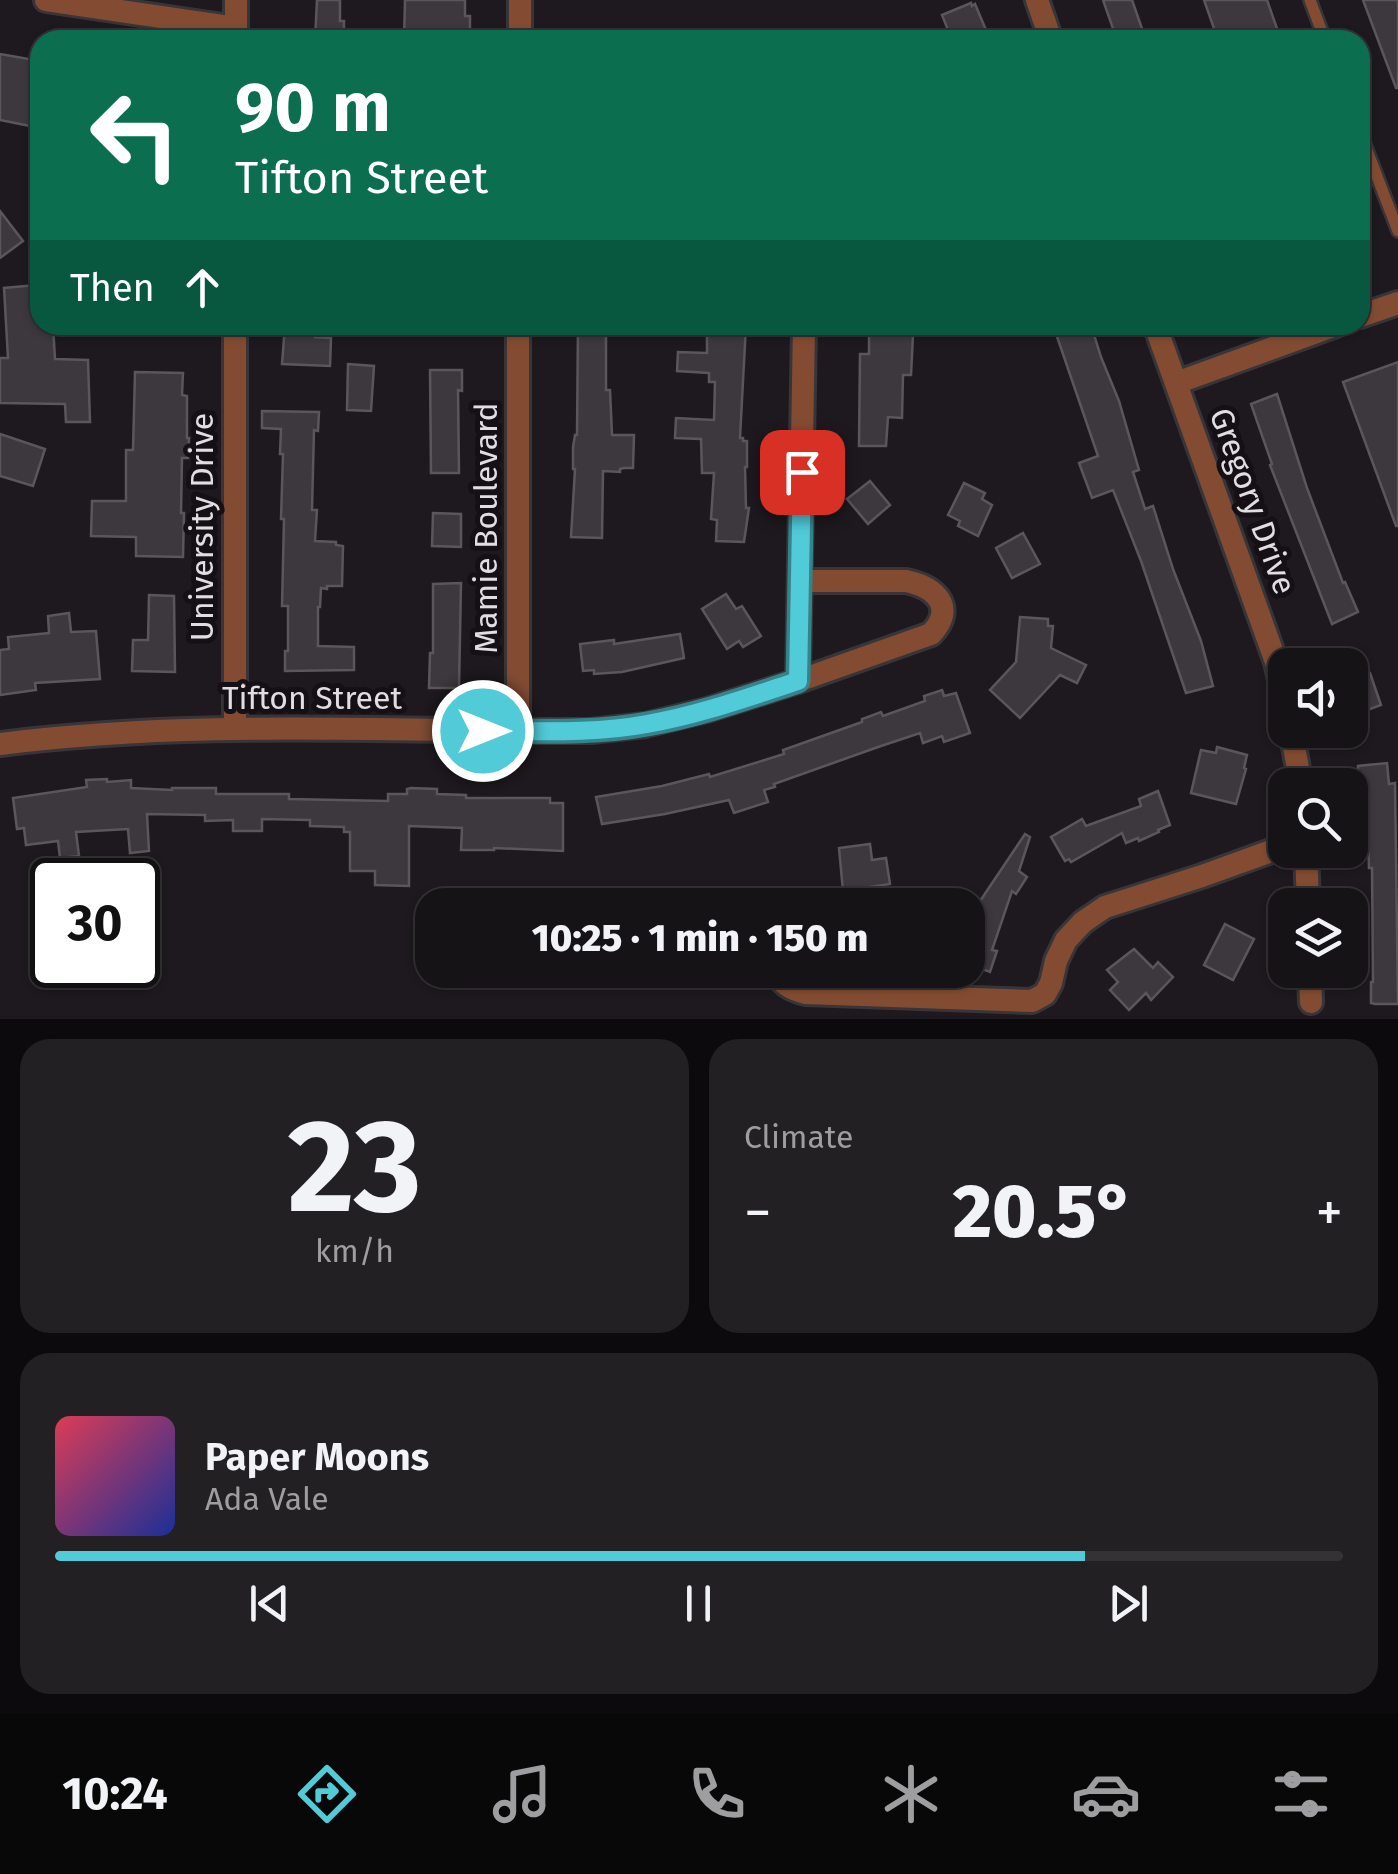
<!DOCTYPE html>
<meta charset="utf-8">
<style>
body{margin:0;font-family:"Fira Sans",sans-serif;background:#232023;color:#f1f3f6;height:100vh;display:flex;flex-direction:column;font-size:38px;white-space:nowrap}
*{box-sizing:border-box;margin:0}
p{font-size:32px;color:#9e9ea1}
.icon{flex:none;width:55px;height:55px;fill:none;stroke:currentColor;stroke-width:2;stroke-linecap:round;stroke-linejoin:round}
.map{position:relative;height:1019px;overflow:hidden}
.drawer{display:flex;flex-direction:column;gap:20px;padding:20px;background:#0c0a0c;flex:1}
.drawer>*{flex:none}
.banner{position:absolute;left:30px;top:30px;width:1340px;height:305px;border-radius:30px;box-shadow:0 2px 8px #0004,0 0 0 2px #353235;background:#0b6e4f;color:#fff;overflow:hidden}
.buttons{position:absolute;left:1268px;top:648px;display:grid;gap:20px}
.buttons a{display:grid;place-items:center;width:100px;height:100px;border-radius:20px;background:#161316;box-shadow:0 2px 8px #0004,0 0 0 2px #353235;font-size:50px}
.speed{position:absolute;left:30px;top:858px;display:flex;gap:20px;font-size:50px;font-weight:700;text-align:center}
.speed>*{display:grid;place-content:center;width:130px;height:130px;border-radius:50%;background:#161316;box-shadow:0 2px 8px #0004,0 0 0 2px #353235;line-height:1}
.speed .limit{border:5px solid #111;border-radius:15px;background:#fff;color:#111}
.pin{position:absolute;display:grid;place-items:center;width:85px;height:85px;color:#fff;margin:-42px;border-radius:20px;box-shadow:0 5px 15px #0006}
.me{position:absolute;width:110px;margin:-55px;rotate:90deg;stroke-linejoin:round;filter:drop-shadow(0 0 8px #0008)}
.turn{display:flex;align-items:center;gap:35px;height:210px;padding:0 40px;font-size:45px}
.turn .icon{width:130px;height:130px;stroke-width:2.5}
.turn b{display:block;font-size:70px;line-height:85px}
.then{display:flex;align-items:center;height:95px;padding:0 40px;background:#0003;gap:20px;font-size:38px}
.big{font-size:75px;font-weight:800;line-height:1.1}
.drawer .widget{flex:1;display:flex;flex-direction:column;justify-content:center;gap:15px;min-width:0;padding:0 35px;border-radius:30px;background:#232023}
.drawer .dial{align-items:center;gap:0}
.dial b{font-size:130px;line-height:1}
.song{display:flex;align-items:center;gap:30px}
.cover{width:120px;height:120px;border-radius:15px;background:linear-gradient(135deg,hsl(350 70% 55%),hsl(230 70% 35%))}
.played{height:10px;border-radius:5px;background:linear-gradient(90deg,#52cbd8 80%,#353235 80%)}
.keys{display:flex;justify-content:space-around;direction:ltr}
.heat{display:flex;justify-content:space-between;align-items:center;font-size:55px;direction:ltr}
.drawer .tiles{flex:1;display:grid;gap:20px;grid-template-columns:1fr 1fr}
.widget:last-child{grid-column:span 2}
.trip{position:absolute;left:415px;top:888px;width:570px;height:100px;border-radius:30px;background:#161316;box-shadow:0 2px 8px #0004,0 0 0 2px #353235;font-weight:800;line-height:100px;text-align:center}
.menu{display:flex;height:160px;justify-content:space-around;align-items:center;background:#090809;color:#9e9ea1}
.menu .icon{width:70px;height:70px}
.menu .current{color:#52cbd8}
.menu b{font-size:45px;color:#f1f3f6}
.map>svg:first-child{display:block}
.building{fill:#3c383d;stroke:#5b565c;stroke-width:2.5}
.lines{fill:none;stroke-linecap:round;stroke-linejoin:round}
.service-casing{stroke:#383539;stroke-width:16}
.minor-casing{stroke:#383539;stroke-width:28}
.service{stroke:#834c32;stroke-width:11}
.minor{stroke:#834c32;stroke-width:22}
.route-casing{stroke:#35848c;stroke-width:25}
.route{stroke:#52cbd8;stroke-width:18}
.labels{text-anchor:middle;stroke-width:10;stroke-linejoin:round;paint-order:stroke}
.street-label{font-size:32px;fill:#e1dee2;stroke:#141015}
</style>
<div class="map">
<svg width="1398" height="1019" viewBox="0 0 1398 1019">
<rect width="100%" height="100%" fill="#1d191e"/>
<g class="building">
<polygon points="317,0 340,0 340,21 344,21 344,40 315,40"/>
<polygon points="405,0 465,0 465,16 470,16 470,40 404,40"/>
<polygon points="1103,0 1132,0 1146,40 1117,40"/>
<polygon points="1204,0 1267,0 1281,40 1218,40"/>
<polygon points="1363,0 1398,0 1398,88 1396,88"/>
<polygon points="971,3 972,6 975,4 986,30 980,32 981,35 968,40 952,40 942,15"/>
<polygon points="0,54 40,61 40,96 35,95 30,126 0,120"/>
<polygon points="0,211 23,241 0,258"/>
<polygon points="36,285 37,300 40,300 40,325 53,325 55,359 88,360 90,422 66,422 65,404 0,403 0,358 8,358 4,288"/>
<polygon points="285,325 316,325 315,337 331,338 330,366 282,364"/>
<polygon points="578,325 606,325 606,390 610,390 612,435 634,435 633,468 624,468 620,469 620,472 603,471 602,538 571,537 575,469 573,469 573,447 575,435 577,435"/>
<polygon points="707,325 746,325 740,438 743,438 743,441 747,441 747,467 745,467 746,508 749,508 744,542 716,541 717,520 711,519 714,473 702,473 701,439 675,438 676,418 714,420 715,382 709,382 709,373 677,371 678,352 707,353"/>
<polygon points="1053,325 1091,325 1101,357 1119,401 1139,470 1133,472 1145,509 1153,506 1173,569 1201,641 1213,686 1186,693 1141,561 1113,490 1092,498 1079,463 1098,456"/>
<polygon points="869,335 913,335 911,375 903,375 902,418 888,417 886,446 859,446 860,354 869,354"/>
<polygon points="1398,362 1398,526 1396,526 1343,382"/>
<polygon points="348,364 374,366 371,411 347,410"/>
<polygon points="430,370 462,370 462,391 458,390 459,473 431,473"/>
<polygon points="135,372 183,373 182,395 187,396 187,438 189,438 188,458 182,458 181,513 184,513 183,557 136,556 136,537 91,536 92,501 126,501 126,450 133,450"/>
<polygon points="1277,394 1307,488 1343,583 1345,582 1358,612 1332,624 1270,465 1272,464 1251,404"/>
<polygon points="262,411 319,412 318,431 314,430 312,510 317,510 315,541 336,542 336,545 343,546 342,586 327,586 327,589 321,588 320,607 318,607 318,646 354,647 354,670 285,671 285,651 288,651 288,606 282,606 284,519 281,519 283,454 280,454 281,429 262,428"/>
<polygon points="0,434 45,449 33,486 0,476"/>
<polygon points="870,481 890,505 868,524 847,499"/>
<polygon points="964,483 985,493 982,499 992,505 978,536 958,526 960,521 948,515"/>
<polygon points="433,513 461,514 461,547 432,546"/>
<polygon points="1023,533 1040,564 1012,578 996,548"/>
<polygon points="461,583 459,688 429,688 430,653 433,653 433,584"/>
<polygon points="726,594 736,609 742,606 761,636 743,647 739,641 727,649 702,609"/>
<polygon points="149,595 174,596 175,672 132,671 133,640 148,640"/>
<polygon points="69,613 71,632 96,631 100,679 35,683 36,690 0,695 0,650 9,649 8,637 49,633 48,616"/>
<polygon points="1020,617 1048,619 1048,626 1053,626 1051,648 1086,665 1077,683 1060,675 1020,718 990,690 1016,662"/>
<polygon points="680,634 684,658 622,672 594,674 594,670 583,671 580,644 614,640 614,644"/>
<polygon points="1370,673 1381,705 1354,715 1350,703 1350,680"/>
<polygon points="942,690 944,696 956,693 970,733 944,742 942,736 923,743 920,733 881,746 774,784 775,787 764,790 768,802 734,813 729,800 665,814 602,824 596,797 662,786 709,774 710,777 784,754 783,750 862,722 862,719 881,712 883,716 925,701 924,696"/>
<polygon points="1217,747 1247,755 1244,768 1246,769 1236,804 1191,793 1201,750 1216,753"/>
<polygon points="1387,763 1389,784 1395,783 1398,1004 1375,1004 1371,1003 1371,982 1373,982 1372,868 1369,868 1367,800 1363,800 1362,796 1359,796 1356,772 1358,772 1358,766"/>
<polygon points="107,779 107,782 131,780 131,788 172,790 172,788 216,788 216,794 289,794 289,799 388,801 388,794 407,794 407,789 411,788 437,789 437,794 466,795 466,798 550,798 550,803 563,803 563,851 494,848 494,850 461,850 462,828 409,826 409,886 375,885 375,871 350,871 350,832 344,832 344,827 310,826 310,820 262,819 262,831 233,831 233,820 205,821 205,815 147,814 149,851 130,853 128,829 76,832 79,856 60,858 58,841 26,845 24,828 17,829 13,798 87,787 86,780"/>
<polygon points="1158,791 1170,825 1158,830 1159,832 1139,841 1138,838 1126,843 1122,833 1071,862 1069,859 1065,861 1051,837 1082,819 1086,826 1141,806 1139,799"/>
<polygon points="1025,834 1030,837 1019,871 1027,877 1016,894 1012,891 992,950 997,951 990,972 968,964 968,919"/>
<polygon points="870,844 872,860 886,858 890,884 843,891 839,848"/>
<polygon points="1225,924 1254,939 1233,980 1204,965"/>
<polygon points="1134,949 1153,968 1158,962 1173,977 1151,1000 1146,993 1129,1010 1110,990 1118,982 1107,970"/>
</g>
<g class="lines">
<defs>
<g id="service">
<polyline points="1310,0 1325,40"/>
<polyline points="1360,132 1398,231"/>
</g>
<g id="minor">
<polyline points="46,0 236,28"/>
<polyline points="236,0 236,40"/>
<polyline points="1037,0 1051,40"/>
<polyline points="520,40 520,0"/>
<polyline points="1360,316 1398,303"/>
<polyline points="235,325 235,729"/>
<polyline points="1155,325 1276,662 1285,701"/>
<polyline points="1176,383 1336,325"/>
<polyline points="798,681 804,325"/>
<polyline points="1291,730 1301,785"/>
<polyline points="518,731 518,325"/>
<path d="M0 744C196 719 394 732 591 731L645 725 707 710 798 681 931 634C957 607 935 587 906 581H801"/>
<polyline points="1306,850 1308,905"/>
<path d="M774 970C782 984 790 989 806 993L1032 1001 1045 994 1051 983 1056 961 1066 940 1083 922 1105 907 1202 876 1285 846"/>
<polyline points="1310,970 1311,1002"/>
</g>
</defs>
<use href="#service" class="service-casing"/>
<use href="#minor" class="minor-casing"/>
<use href="#service" class="service"/>
<use href="#minor" class="minor"/>
</g>
<g class="lines">
<defs>
<path id="route" d="M483 731C537 731 594 734 647 724 699 715 749 697 798 681L802 472"/>
</defs>
<use href="#route" class="route-casing"/>
<use href="#route" class="route"/>
</g>
<g class="labels">
<g class="street-label">
<text transform="translate(1253 501) rotate(70)" y="11">Gregory Drive</text>
<text transform="translate(202 527) rotate(-90)" y="11">University Drive</text>
<text transform="translate(486 528) rotate(-90)" y="11">Mamie Boulevard</text>
<text x="312" y="709">Tifton Street</text>
</g>
</g>
</svg>
<div class="buttons">
<a><svg class="icon" aria-label="sound" viewBox="0 0 24 24"><path d="M4 9h4l5-4v14l-5-4H4zM17 9q2 3 0 6"/></svg></a>
<a><svg class="icon" aria-label="search" viewBox="0 0 24 24"><circle cx="10" cy="10" r="6"/><path d="M15 15l6 6"/></svg></a>
<a><svg class="icon" aria-label="layers" viewBox="0 0 24 24"><path d="M12 4l9 5-9 5-9-5zM3 14l9 5 9-5"/></svg></a>
</div>
<div class="speed"><div class="limit">30</div></div>
<div class="pin" style="left:802px;top:472px;background:#d93025"><svg class="icon" aria-label="arrive" viewBox="0 0 24 24"><path d="M6 21V4h12l-3 4 3 4H6"/></svg></div>
<svg class="me" style="left:483px;top:731px" viewBox="-20 -20 40 40"><circle r="17" fill="#52cbd8" stroke="#fff" stroke-width="3"/><path d="M0-11L8 9 0 5-8 9z" fill="#fff"/></svg>
<div class="trip">10:25 · 1 min · 150 m</div>
<div class="banner">
<div class="turn"><svg class="icon" aria-label="left" viewBox="0 0 24 24"><path d="M17 20v-9H6M10 6l-5 5 5 5"/></svg><div><b>90 m</b>Tifton Street</div></div>
<div class="then">Then<svg class="icon" aria-label="ahead" viewBox="0 0 24 24"><path d="M12 20V5M6 11l6-6 6 6"/></svg></div>
</div>
</div>
<section class="drawer">
<div class="tiles">
<div class="widget dial"><b>23</b><p>km/h</p></div>
<div class="widget"><p>Climate</p>
<div class="heat"><a>−</a><b class="big">20.5°</b><a>+</a></div>
</div>
<div class="widget">
<div class="song"><i class="cover"></i><div><b>Paper Moons</b><p>Ada Vale</p></div></div>
<div class="played"></div>
<div class="keys"><svg class="icon" aria-label="previous" viewBox="0 0 24 24"><path d="M18 5L8 12l10 7zM5 5v14"/></svg><svg class="icon" aria-label="pause" viewBox="0 0 24 24"><path d="M8 5v14M16 5v14"/></svg><svg class="icon" aria-label="next" viewBox="0 0 24 24"><path d="M6 5l10 7-10 7zM19 5v14"/></svg></div>
</div>
</div>
</section>
<nav class="menu">
<b>10:24</b>
<svg class="icon current" aria-label="directions" viewBox="0 0 24 24"><path d="M12 3l9 9-9 9-9-9zM9 14v-3h6M13 9l2 2-2 2"/></svg>
<svg class="icon" aria-label="music" viewBox="0 0 24 24"><path d="M9 18V5l10-2v13"/><circle cx="6" cy="18" r="3"/><circle cx="16" cy="16" r="3"/></svg>
<svg class="icon" aria-label="phone" viewBox="0 0 24 24"><path d="M5 4h4l2 5-3 2q2 4 5 5l2-3 5 2v4C11 20 4 13 5 4z"/></svg>
<svg class="icon" aria-label="climate" viewBox="0 0 24 24"><path d="M12 3v18M4 7l16 10M4 17L20 7"/></svg>
<svg class="icon" aria-label="car" viewBox="0 0 24 24"><path d="M5 17H2v-5l4-1 3-4h7l3 4 3 1v5h-3M9 17h6M6 11h13"/><circle cx="7" cy="17" r="2"/><circle cx="17" cy="17" r="2"/></svg>
<svg class="icon" aria-label="filters" viewBox="0 0 24 24"><path d="M4 7h16M4 17h16"/><circle cx="9" cy="7" r="2"/><circle cx="15" cy="17" r="2"/></svg>
</nav>
